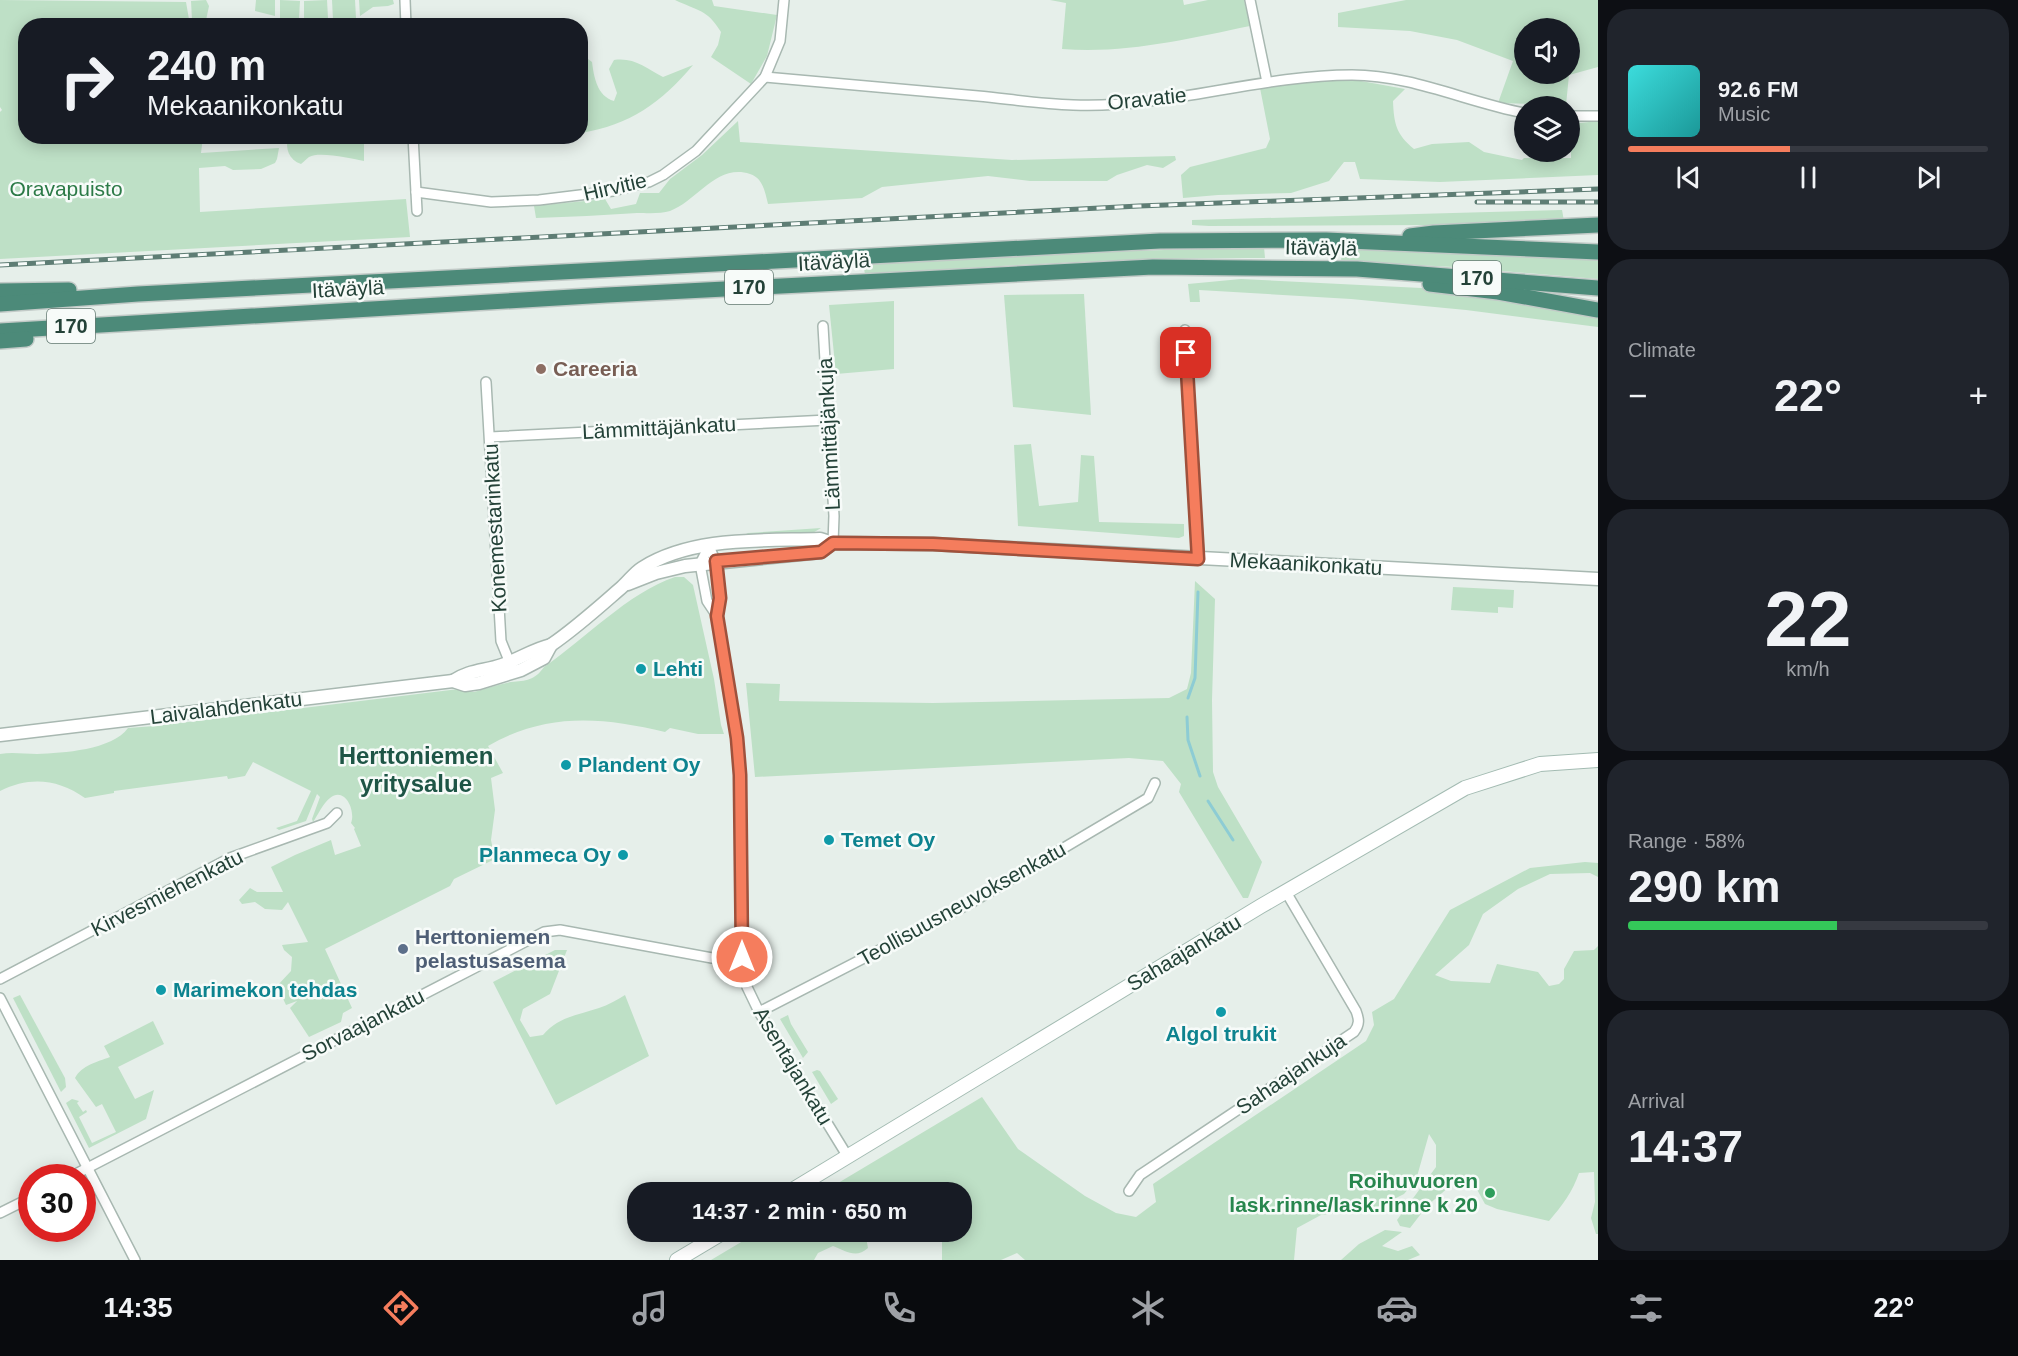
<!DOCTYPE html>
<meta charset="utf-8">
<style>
body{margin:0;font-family:Arial,sans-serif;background:#20242c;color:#f1f3f6;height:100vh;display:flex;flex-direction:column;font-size:22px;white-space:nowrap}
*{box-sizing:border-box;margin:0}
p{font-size:20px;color:#9ea1a6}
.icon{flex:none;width:33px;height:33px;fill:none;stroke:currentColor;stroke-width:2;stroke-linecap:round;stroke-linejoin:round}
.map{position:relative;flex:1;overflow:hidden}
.details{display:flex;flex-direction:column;gap:9px;padding:9px;background:#0d0f14;width:420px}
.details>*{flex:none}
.guide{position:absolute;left:18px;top:18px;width:570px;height:126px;border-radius:24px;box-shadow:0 3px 15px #0003;background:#171b24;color:#f1f3f6;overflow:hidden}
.controls{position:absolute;left:1514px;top:18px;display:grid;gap:12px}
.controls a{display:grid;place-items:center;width:66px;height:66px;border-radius:50%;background:#171b24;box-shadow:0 3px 15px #0003;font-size:30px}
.speed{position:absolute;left:18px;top:1164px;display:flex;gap:12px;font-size:30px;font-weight:700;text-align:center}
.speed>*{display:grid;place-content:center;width:78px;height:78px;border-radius:50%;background:#171b24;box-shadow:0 3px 15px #0003;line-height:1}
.speed .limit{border:9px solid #d22;background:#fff;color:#111}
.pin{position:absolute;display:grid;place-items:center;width:51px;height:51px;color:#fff;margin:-26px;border-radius:12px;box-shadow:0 3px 9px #0006}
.me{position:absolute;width:66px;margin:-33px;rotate:0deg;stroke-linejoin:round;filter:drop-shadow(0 0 4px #0008)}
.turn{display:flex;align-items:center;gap:21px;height:126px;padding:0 30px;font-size:27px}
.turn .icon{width:78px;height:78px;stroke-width:2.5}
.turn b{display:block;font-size:42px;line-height:51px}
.big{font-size:45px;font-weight:700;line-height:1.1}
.details .card{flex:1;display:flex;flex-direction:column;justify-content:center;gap:9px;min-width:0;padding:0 21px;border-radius:24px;background:#20242c}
.details .dial{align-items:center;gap:0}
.dial b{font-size:78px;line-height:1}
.song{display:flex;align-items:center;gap:18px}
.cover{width:72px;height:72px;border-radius:9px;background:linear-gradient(135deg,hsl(180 70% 55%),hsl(180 70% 35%))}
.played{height:6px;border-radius:3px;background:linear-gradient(90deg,#f57d5d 45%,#363941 45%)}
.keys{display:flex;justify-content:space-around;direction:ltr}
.heat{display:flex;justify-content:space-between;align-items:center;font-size:33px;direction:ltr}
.charge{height:9px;border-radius:4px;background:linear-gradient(90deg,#34c759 58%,#363941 0)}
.trip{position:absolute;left:627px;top:1182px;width:345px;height:60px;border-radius:24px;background:#171b24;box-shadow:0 3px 15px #0003;font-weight:700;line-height:60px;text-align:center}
.dock{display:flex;height:96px;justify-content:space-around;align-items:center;background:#090b0e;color:#9ea1a6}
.dock .icon{width:42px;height:42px}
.dock .current{color:#f57d5d}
.dock b{font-size:27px;color:#f1f3f6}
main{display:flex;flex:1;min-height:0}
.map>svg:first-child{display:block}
.green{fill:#bee0c6;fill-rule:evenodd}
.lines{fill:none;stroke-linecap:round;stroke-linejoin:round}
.stream{stroke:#8dccd4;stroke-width:3}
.minor-casing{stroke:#a8b8b1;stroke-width:12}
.tertiary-casing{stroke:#a8b8b1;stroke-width:15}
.secondary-casing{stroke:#a3bbb2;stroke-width:16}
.trunk-casing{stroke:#c2cac7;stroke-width:18}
.minor{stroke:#fff;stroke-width:9}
.tertiary{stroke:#fff;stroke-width:12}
.secondary{stroke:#fff;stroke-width:14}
.trunk{stroke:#4c8a79;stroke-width:15}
.rail-casing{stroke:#5e7d74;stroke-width:5}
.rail{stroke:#f7fbf9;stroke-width:3;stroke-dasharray:9;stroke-linecap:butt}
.route-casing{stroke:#9f513c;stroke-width:15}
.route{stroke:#f57d5d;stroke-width:10}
.education-dot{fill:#8d6e63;stroke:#f7fbf9;stroke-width:2}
.culture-dot{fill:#0f9aa8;stroke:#f7fbf9;stroke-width:2}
.service-dot{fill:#5c6f8a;stroke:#f7fbf9;stroke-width:2}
.leisure-dot{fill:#2e9e5b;stroke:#f7fbf9;stroke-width:2}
.labels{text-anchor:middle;stroke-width:5;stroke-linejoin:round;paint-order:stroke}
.shield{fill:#f7fbf9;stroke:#637a72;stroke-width:1.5}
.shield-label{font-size:20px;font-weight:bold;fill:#244238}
.street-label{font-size:21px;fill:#244238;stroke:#f7fbf9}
.park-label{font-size:21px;fill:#2c7a47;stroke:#f7fbf9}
.education-label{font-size:21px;font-weight:bold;fill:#785e54;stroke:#f7fbf9;text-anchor:start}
.culture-label{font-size:21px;font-weight:bold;fill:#0d838f;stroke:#f7fbf9;text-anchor:start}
.service-label{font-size:21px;font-weight:bold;fill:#4e5e75;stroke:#f7fbf9;text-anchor:start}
.leisure-label{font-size:21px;font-weight:bold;fill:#27864d;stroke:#f7fbf9;text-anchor:end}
.quarter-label{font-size:24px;font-weight:bold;fill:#1e5546;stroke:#f7fbf9}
</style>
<main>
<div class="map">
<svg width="1598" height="1260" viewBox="0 0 1598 1260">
<rect width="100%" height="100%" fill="#e6efea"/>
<g class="green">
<polygon points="0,0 186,2 190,25 26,26 26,136 203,137 201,153 279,148 277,159 275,163 261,169 233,170 225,166 199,168 200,212 406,199 410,237 0,259 0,112 2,110 0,107"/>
<polygon points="206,0 209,6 205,25 197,25 192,20 191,1"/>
<polygon points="256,0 275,0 275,16 255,11"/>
<polygon points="280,0 300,1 299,18 295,21 280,18"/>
<polygon points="327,0 328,18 304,21 304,1"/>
<polygon points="332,0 355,0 356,18 333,20"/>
<polygon points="359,0 393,0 394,4 388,6 373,7 360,16"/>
<path d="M675 0H712L714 6 777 15 767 56 751 84 711 57 718 45 721 32C707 9 698 11 675 0Z"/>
<path d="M1050 0H1183L1184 5 1208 0H1244L1250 26C1187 39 1126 54 1062 49L1066 3Z"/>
<path d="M1406 0H1598V67L1569 75 1566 105 1498 103 1513 61 1457 40 1410 31 1338 27V13ZM1524 28H1569V74H1524Z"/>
<path d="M584 56 592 62C594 77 597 96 614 101L617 93 609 69 614 60C634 57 646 68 663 77L693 65C661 103 630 125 581 133L580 57Z"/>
<path d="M1320 80 1361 81 1405 89 1393 101C1394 124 1396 134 1414 149L1432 144 1469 142 1484 152 1522 160 1524 158H1571V124L1598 121V175L1440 182 1360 179 1355 162H1344L1329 181 1291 193 1218 195 1183 198 1181 175 1190 167 1266 148 1270 139 1260 88Z"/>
<path d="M738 121 740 142 1012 160 1175 156 1176 160 1163 168 1147 165 1117 175 1107 181H1030L988 176 882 187 862 198 768 204C765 192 763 178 750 174 717 163 697 201 670 211 661 214 647 213 637 213 604 215 570 217 536 218L534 206 605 199 611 209 636 204 640 193H659L670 179 702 155Z"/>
<path d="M288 137H364V161C352 159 320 151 309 157 306 159 304 162 301 164 289 160 285 149 288 137Z"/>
<polygon points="1562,210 1564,221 1432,225 1209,226 1192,225 1192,220"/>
<path d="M1264 247 1265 258C1131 257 998 266 865 274L863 264 1066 253Z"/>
<polygon points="1342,249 1598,259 1598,279 1454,267 1341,261"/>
<polygon points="1241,279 1421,288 1477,294 1598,314 1598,327 1466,310 1351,299 1199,290 1200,302 1190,302 1188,284"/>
<polygon points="1084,294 1091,415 1013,407 1004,295"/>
<polygon points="894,301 894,369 836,374 829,305"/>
<polygon points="1031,444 1039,506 1078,502 1081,455 1094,456 1099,522 1184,524 1184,536 1179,538 1018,526 1014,445"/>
<polygon points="821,528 811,534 740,537 748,533"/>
<path d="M675 577H684L693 585 714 679 721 725 724 734H698L670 728 665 732C602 717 547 712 488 746L503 773 491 778 495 810 491 840 495 859 454 879 450 886 325 949 352 1008 343 1013 341 1022 309 1037 290 1008 297 1001 286 1005 277 986 291 971 292 957 284 950 282 945 308 942 288 902 282 910 265 909 255 902 242 904 239 900 250 888 257 892H283L271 867 295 855 331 840 335 855 361 846 354 829 355 828 351 823C356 811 345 786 330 798 323 803 318 815 313 822L312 819 320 797 317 794 306 821 279 830 276 828 297 821 311 791 253 762 245 776 228 779 227 776 114 791V793L85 798C58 779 30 776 0 791V754C12 752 25 754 37 754 63 753 112 750 128 728L155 726 467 688 468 691 474 692C486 689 499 684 511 682 526 681 535 680 544 667 586 638 628 593 675 577Z"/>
<polygon points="1195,581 1215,599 1212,700 1213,772 1218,787 1262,862 1248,898 1243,898 1179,792 1181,784 1163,761 1129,758 755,777 746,683 780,684 779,701 933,703 1169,698 1187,689 1191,673"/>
<polygon points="1453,587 1514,590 1513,608 1498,607 1498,613 1451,610"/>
<path d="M1585 862 1598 863V877L1590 873 1550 874 1518 889 1483 914 1469 945 1435 975 1451 981 1490 983 1497 964 1538 972 1549 986 1559 984 1564 979V969L1574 951 1594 950 1598 946V1234H1596L1591 1218 1595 1202 1594 1172 1579 1173C1573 1191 1562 1206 1549 1221L1497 1209 1485 1204 1474 1184 1457 1180 1427 1206 1410 1228 1400 1226 1397 1220 1436 1167V1145L1429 1134 1416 1180 1404 1194 1376 1208 1321 1215 1297 1228 1294 1260H1025L1017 1253 1001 1260H942V1241L947 1232H962V1192H823L982 1097 1018 1149 1085 1196 1116 1213 1136 1217 1156 1202 1153 1184 1366 1041 1374 1025 1372 1012 1394 999 1450 910 1530 868Z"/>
<path d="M555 950H567L550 994 523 1009 520 1020 530 1037 543 1035C558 1017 578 1015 599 1008 608 1005 617 1000 625 995L649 1056 556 1105 493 982Z"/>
<polygon points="20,995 65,1078 66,1087 61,1092 13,998"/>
<polygon points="788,1015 791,1024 808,1052 803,1058 780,1019"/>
<path d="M153 1021 164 1044 118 1067 135 1099 154 1090 146 1119 89 1148 66 1103 72 1099 79 1101 77 1103 83 1112 86 1110 87 1112 79 1117 92 1143 116 1132 102 1104 96 1107 75 1078C82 1065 97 1062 110 1057L104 1046Z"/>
<polygon points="817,1070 820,1071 838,1099 831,1104 812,1072"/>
<polygon points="1385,1230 1402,1232 1382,1246 1398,1251 1412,1246 1420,1255 1408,1260 1341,1260 1359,1244"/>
<path d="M758 1232H873L866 1237 868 1248C856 1259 846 1251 833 1246L818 1253 814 1260H711Z"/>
</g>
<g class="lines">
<g class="stream">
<polyline points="1188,698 1195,678 1198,592"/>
<polyline points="1187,717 1188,740 1200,776"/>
<polyline points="1208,801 1233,840"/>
</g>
<defs>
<g id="minor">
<polyline points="405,0 406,26"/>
<polyline points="1250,0 1267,82"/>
<path d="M765 77C836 83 907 90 978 96 1009 99 1041 104 1073 105 1167 109 1258 75 1352 75 1411 75 1467 102 1524 113"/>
<polyline points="1569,116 1598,116"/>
<polyline points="413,136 417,211"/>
<polyline points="416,192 491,202 539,200 613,191 649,182 663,175 696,151 765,77 780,41 784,0"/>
<polyline points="823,326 834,516 833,543"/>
<polyline points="1185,330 1199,559"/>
<polyline points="486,382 501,641 512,668"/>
<polyline points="490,437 828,420"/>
<path d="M709 546C720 568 721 592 717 616L737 738 740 775 744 977 747 987 759 1012 848 1157"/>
<polyline points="709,546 700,564 707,601 717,616"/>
<polyline points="0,979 230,858 327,823 337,813"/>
<polyline points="0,998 135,1260"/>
<polyline points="759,1012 969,904 1148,798 1155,783"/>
<polyline points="68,1178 544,932 560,930 712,958 742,957"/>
<path d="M1129 1191 1140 1175 1354 1032C1360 1024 1359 1019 1356 1011L1286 892"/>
<polyline points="0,1213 32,1197"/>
</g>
<g id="tertiary">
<polyline points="628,584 656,573 685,566 821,552 833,543"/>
<path d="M453 681C469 670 485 671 502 665 519 659 534 649 551 645 576 628 599 607 622 587 629 581 634 573 642 568 693 536 762 541 820 539L833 543 933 544 1598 579"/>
<polyline points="0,735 453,681 465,685 479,683 521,670 544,658 551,645"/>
</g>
<g id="secondary">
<polyline points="789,1192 1261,906 1465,788 1540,764 1598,760"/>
<polyline points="677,1260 724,1232"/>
</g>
<g id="trunk">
<polyline points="1410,236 1434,233 1598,225"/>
<polyline points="1430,284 1498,292 1598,310"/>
<polyline points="0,291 69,290"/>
<polyline points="0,304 138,294 1160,241 1326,240 1598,252"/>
<polyline points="0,331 607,295 1153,267 1357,269 1598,288"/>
<polyline points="0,341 26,339"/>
</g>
</defs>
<use href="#minor" class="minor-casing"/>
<use href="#tertiary" class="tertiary-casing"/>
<use href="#secondary" class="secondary-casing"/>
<use href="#trunk" class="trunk-casing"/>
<use href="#minor" class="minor"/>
<use href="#tertiary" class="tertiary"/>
<use href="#secondary" class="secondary"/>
<use href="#trunk" class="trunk"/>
<defs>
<g id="rail">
<polyline points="1477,202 1598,202"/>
<polyline points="0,265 1139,206 1598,189"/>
</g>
</defs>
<use href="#rail" class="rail-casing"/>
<use href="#rail" class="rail"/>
</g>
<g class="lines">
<defs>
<polyline id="route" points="742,957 740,775 737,738 717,616 720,598 716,561 821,552 833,543 933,544 1198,559 1186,353"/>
</defs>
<use href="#route" class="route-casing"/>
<use href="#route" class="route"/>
</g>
<circle class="education-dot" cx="541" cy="369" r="6"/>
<g class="culture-dot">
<circle cx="641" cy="669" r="6"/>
<circle cx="566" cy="765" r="6"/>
<circle cx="829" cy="840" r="6"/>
<circle cx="623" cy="855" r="6"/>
<circle cx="161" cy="990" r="6"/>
<circle cx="1221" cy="1012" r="6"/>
</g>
<circle class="service-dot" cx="403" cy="949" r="6"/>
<circle class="leisure-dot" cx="1490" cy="1193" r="6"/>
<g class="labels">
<g class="shield">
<rect x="1453" y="261" width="48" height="34" rx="4.5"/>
<rect x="725" y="270" width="48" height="34" rx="4.5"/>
<rect x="47" y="309" width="48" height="34" rx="4.5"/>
</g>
<g class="shield-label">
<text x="1477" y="285">170</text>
<text x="749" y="294">170</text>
<text x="71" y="333">170</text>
</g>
<g class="street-label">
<text transform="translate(1147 99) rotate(-6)" y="7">Oravatie</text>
<text transform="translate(615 187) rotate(-13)" y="7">Hirvitie</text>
<text transform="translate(1321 248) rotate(1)" y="7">Itäväylä</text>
<text transform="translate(834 262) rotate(-3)" y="7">Itäväylä</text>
<text transform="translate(348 289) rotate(-3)" y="7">Itäväylä</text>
<text transform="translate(659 428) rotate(-3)" y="7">Lämmittäjänkatu</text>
<text transform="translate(829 434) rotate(-93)" y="7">Lämmittäjänkuja</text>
<text transform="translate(495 528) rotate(-93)" y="7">Konemestarinkatu</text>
<text transform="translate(1306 564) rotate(3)" y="7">Mekaanikonkatu</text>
<text transform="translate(226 708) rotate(-7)" y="7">Laivalahdenkatu</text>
<text transform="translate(167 893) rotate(-27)" y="7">Kirvesmiehenkatu</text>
<text transform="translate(962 904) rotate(-29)" y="7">Teollisuusneuvoksenkatu</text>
<text transform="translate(1184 953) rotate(-31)" y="7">Sahaajankatu</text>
<text transform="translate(363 1025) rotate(-27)" y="7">Sorvaajankatu</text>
<text transform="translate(793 1066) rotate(59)" y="7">Asentajankatu</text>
<text transform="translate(1291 1074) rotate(-34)" y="7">Sahaajankuja</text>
</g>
<g class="park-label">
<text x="66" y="196">Oravapuisto</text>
</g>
<g class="education-label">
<text x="553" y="376">Careeria</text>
</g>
<g class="culture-label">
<text x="653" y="676">Lehti</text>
<text x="578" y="772">Plandent Oy</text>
<text x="841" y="847">Temet Oy</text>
<text x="611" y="862" text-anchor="end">Planmeca Oy</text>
<text x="173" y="997">Marimekon tehdas</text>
<text x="1221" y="1041" text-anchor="middle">Algol trukit</text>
</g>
<g class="service-label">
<text x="415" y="944">Herttoniemen<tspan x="415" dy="24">pelastusasema</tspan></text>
</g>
<g class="leisure-label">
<text x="1478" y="1188">Roihuvuoren<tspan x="1478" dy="24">lask.rinne/lask.rinne k 20</tspan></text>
</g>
<g class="quarter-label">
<text x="416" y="764">Herttoniemen<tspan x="416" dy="28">yritysalue</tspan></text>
</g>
</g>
</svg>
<div class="controls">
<a><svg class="icon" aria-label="sound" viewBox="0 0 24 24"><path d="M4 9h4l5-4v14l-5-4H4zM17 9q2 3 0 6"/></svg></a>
<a><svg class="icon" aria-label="layers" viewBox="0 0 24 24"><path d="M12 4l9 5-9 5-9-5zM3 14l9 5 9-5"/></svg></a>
</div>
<div class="speed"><div class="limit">30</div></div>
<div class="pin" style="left:1186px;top:353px;background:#d93025"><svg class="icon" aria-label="arrive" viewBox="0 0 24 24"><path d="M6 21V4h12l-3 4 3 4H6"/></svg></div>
<svg class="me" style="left:742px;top:957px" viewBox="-20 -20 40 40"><circle r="17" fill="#f57d5d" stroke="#fff" stroke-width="3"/><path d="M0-11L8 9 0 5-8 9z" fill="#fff"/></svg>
<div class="trip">14:37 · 2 min · 650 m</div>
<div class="guide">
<div class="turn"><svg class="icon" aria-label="right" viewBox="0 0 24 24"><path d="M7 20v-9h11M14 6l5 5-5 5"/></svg><div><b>240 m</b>Mekaanikonkatu</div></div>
</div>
</div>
<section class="details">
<div class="card">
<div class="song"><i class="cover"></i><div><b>92.6 FM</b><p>Music</p></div></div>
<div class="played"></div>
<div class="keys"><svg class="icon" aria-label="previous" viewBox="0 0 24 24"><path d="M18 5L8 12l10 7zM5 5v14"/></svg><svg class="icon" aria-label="pause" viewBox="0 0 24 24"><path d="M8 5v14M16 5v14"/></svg><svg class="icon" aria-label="next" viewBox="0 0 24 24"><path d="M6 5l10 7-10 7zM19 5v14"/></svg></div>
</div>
<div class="card"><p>Climate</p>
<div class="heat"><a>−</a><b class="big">22°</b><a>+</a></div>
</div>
<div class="card dial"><b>22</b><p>km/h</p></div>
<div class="card"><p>Range · 58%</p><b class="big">290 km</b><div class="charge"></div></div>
<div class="card"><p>Arrival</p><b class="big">14:37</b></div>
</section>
</main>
<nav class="dock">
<b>14:35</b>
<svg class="icon current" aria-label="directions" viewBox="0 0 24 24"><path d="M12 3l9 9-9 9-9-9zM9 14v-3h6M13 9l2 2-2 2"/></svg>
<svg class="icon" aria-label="music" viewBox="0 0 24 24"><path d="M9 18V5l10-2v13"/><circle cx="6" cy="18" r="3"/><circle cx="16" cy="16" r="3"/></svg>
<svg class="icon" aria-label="phone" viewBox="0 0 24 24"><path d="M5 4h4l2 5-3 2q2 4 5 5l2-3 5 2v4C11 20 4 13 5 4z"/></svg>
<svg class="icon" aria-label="climate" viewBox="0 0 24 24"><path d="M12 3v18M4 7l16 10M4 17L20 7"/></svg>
<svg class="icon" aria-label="car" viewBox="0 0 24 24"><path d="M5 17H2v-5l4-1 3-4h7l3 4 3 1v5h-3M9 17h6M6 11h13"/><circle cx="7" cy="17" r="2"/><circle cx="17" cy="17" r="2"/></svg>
<svg class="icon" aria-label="filters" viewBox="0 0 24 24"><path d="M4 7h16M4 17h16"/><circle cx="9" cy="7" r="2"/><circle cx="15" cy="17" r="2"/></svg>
<b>22°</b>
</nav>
